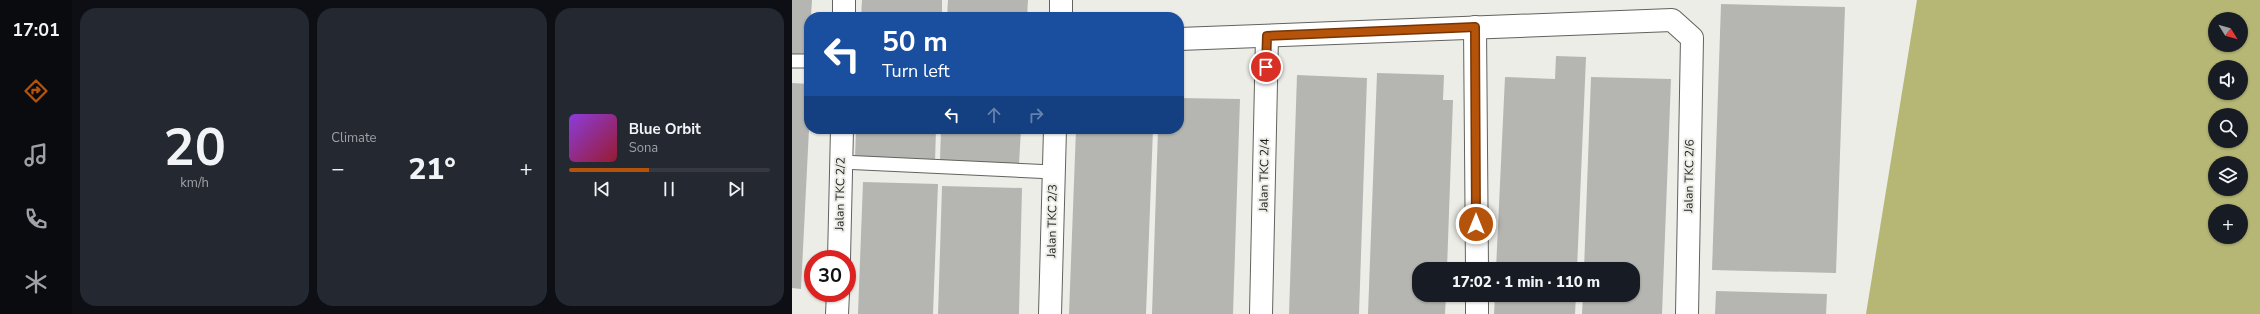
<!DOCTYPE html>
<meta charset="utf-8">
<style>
body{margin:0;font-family:"Nunito Sans",sans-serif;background:#242831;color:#f1f3f6;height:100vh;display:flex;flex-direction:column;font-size:15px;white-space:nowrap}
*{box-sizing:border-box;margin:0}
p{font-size:13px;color:#9ea1a6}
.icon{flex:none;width:22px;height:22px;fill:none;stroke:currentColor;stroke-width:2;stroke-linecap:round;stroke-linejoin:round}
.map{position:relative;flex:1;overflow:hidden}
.details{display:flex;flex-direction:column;gap:8px;padding:8px;background:#0d0f14;width:720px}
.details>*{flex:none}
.banner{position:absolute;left:12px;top:12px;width:380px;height:122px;border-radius:16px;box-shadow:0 1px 3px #0004;background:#1a4fa0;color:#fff;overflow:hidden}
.needle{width:26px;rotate:127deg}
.tools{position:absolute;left:1416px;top:12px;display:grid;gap:8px}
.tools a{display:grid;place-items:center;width:40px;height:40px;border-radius:50%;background:#171b24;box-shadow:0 1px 3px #0004;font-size:20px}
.speed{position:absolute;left:12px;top:250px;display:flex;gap:8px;font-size:20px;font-weight:700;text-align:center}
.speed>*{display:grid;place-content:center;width:52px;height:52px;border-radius:50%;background:#171b24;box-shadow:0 1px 3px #0004;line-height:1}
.speed .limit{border:6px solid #d22;background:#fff;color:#111}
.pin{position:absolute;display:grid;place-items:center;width:34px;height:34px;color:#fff;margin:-17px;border:2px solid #fff;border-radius:50%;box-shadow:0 1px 4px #0007}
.me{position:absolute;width:44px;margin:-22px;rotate:0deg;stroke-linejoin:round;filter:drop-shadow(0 0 3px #0008)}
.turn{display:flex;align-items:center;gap:14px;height:84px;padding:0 12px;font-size:18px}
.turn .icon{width:52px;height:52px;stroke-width:2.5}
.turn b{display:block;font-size:28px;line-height:34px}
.lanes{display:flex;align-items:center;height:38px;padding:0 12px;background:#0003;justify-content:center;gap:20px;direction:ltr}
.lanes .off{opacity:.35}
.big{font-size:30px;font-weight:800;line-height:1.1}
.details .tile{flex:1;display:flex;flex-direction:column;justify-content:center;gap:6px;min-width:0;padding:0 14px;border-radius:16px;background:#242831}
.details .dial{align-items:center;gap:0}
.dial b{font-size:52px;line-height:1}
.song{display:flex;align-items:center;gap:12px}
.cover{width:48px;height:48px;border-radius:6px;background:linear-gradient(135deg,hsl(270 70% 55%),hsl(350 70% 35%))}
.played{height:4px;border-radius:2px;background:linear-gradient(90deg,#b45309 40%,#363941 40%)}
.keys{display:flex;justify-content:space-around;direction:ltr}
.heat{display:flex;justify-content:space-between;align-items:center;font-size:22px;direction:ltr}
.details .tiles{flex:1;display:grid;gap:8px;grid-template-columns:repeat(3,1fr)}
.trip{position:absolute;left:620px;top:262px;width:228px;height:40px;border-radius:16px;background:#171b24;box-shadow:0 1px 3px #0004;font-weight:800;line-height:40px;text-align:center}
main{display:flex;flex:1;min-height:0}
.tab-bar{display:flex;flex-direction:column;width:72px;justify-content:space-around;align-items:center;background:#090b0e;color:#9ea1a6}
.tab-bar .icon{width:28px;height:28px}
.tab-bar .selected{color:#b45309}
.tab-bar b{font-size:18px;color:#f1f3f6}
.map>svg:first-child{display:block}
.forest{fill:#b6b675;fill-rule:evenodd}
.building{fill:#b5b6b1}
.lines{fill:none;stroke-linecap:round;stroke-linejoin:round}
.lane-casing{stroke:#62625e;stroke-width:15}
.street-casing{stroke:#62625e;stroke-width:24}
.lane{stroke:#fff;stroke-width:13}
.street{stroke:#fff;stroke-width:22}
.route-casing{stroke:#753606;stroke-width:10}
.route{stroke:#b45309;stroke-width:7}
.labels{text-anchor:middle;stroke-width:4;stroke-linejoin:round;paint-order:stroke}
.street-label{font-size:12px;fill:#1a1a19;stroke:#edede8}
</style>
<main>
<nav class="tab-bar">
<b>17:01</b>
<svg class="icon selected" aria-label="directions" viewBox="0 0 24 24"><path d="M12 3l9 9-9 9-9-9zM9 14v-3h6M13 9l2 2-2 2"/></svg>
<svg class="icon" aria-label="music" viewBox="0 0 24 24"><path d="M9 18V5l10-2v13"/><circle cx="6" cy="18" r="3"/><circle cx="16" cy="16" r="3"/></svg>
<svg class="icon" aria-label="phone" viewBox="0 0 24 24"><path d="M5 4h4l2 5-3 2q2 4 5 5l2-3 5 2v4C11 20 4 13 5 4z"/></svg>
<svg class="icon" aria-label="climate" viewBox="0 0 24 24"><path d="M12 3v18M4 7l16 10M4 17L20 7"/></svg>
</nav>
<section class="details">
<div class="tiles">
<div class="tile dial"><b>20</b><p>km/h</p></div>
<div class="tile"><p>Climate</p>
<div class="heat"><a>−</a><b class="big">21°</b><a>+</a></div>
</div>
<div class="tile">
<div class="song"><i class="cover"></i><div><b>Blue Orbit</b><p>Sona</p></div></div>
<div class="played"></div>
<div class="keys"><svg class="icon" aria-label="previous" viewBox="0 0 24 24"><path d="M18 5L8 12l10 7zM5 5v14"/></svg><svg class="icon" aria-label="pause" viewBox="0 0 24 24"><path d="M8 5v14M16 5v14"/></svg><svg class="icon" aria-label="next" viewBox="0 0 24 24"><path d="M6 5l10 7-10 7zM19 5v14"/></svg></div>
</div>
</div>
</section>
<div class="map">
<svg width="1468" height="314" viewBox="0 0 1468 314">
<rect width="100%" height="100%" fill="#edede8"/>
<path class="forest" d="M1125 0H1468V314H1074ZM1423 19H1449V45H1423ZM1423 67H1449V93H1423ZM1423 115H1449V141H1423ZM1423 163H1449V189H1423ZM1423 211H1449V237H1423Z"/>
<g class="building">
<polygon points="0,0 20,0 19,17 17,17 17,61 0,60"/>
<polygon points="70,0 150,0 150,17 69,17"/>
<polygon points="156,0 236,0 235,17 155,17"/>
<polygon points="929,4 1053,7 1044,273 920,270"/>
<polygon points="764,56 794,57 785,269 704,269 713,77 763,79"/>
<polygon points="585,73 652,75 651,100 661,100 655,269 627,269 627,295 654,295 653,314 576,314"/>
<polygon points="505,75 575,78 567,314 497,314"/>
<polygon points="799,77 879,79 870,314 790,314 791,295 841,295 841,269 792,269"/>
<polygon points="0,83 17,84 17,129 9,289 0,288"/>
<polygon points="387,98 448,99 441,314 360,314 366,129 387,129"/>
<polygon points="64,129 144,129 143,161 63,158"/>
<polygon points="149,129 229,129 227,164 148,160"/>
<polygon points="284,129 361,129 354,314 277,314"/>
<polygon points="71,182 146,184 141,314 66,314"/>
<polygon points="150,186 230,188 227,314 146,314"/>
<polygon points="924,291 1035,294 1034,314 923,314"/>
<polygon points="703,295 784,295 783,314 702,314"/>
</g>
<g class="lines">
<defs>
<g id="lane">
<polyline points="0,61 17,61"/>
<polyline points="49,162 261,172"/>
</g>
<g id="street">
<polyline points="52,17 52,0"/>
<polyline points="269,17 269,0"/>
<polyline points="683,27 685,269"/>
<polyline points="387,39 880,20 900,38 895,314"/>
<polyline points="47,259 50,129"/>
<polyline points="685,295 685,314"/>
<polyline points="45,314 46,293"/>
<polyline points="258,314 263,129"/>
<polyline points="469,314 475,36"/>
</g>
</defs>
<use href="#lane" class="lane-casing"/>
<use href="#street" class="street-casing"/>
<use href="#lane" class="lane"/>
<use href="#street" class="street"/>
</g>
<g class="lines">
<defs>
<polyline id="route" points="474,67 475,36 683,27 684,224"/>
</defs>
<use href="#route" class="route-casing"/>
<use href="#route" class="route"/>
</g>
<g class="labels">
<g class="street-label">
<text transform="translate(472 175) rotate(-89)" y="4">Jalan TKC 2/4</text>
<text transform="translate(897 176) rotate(-89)" y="4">Jalan TKC 2/6</text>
<text transform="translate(48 194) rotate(-89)" y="4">Jalan TKC 2/2</text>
<text transform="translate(260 221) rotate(-89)" y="4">Jalan TKC 2/3</text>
</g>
</g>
</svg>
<div class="tools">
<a><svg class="needle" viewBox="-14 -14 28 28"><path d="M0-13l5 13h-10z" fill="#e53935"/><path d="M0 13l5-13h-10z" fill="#9ea1a6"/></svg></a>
<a><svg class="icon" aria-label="sound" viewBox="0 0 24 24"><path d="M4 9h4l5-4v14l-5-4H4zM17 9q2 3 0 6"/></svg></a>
<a><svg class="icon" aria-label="search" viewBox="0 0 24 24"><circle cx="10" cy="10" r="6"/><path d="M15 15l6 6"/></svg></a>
<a><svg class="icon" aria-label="layers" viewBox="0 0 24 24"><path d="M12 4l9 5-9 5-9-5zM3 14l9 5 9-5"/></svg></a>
<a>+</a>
</div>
<div class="speed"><div class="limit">30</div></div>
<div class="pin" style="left:474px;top:67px;background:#d93025"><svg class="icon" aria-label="arrive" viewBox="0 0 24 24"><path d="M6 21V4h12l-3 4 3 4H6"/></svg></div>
<svg class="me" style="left:684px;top:224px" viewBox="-20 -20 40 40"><circle r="17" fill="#b45309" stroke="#fff" stroke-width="3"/><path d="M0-11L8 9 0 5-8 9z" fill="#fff"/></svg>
<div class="trip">17:02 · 1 min · 110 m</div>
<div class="banner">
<div class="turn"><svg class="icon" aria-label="left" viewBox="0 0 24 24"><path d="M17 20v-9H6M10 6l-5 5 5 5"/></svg><div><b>50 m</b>Turn left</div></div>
<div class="lanes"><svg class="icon" aria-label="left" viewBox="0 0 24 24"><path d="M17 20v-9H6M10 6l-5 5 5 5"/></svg><svg class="icon off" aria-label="ahead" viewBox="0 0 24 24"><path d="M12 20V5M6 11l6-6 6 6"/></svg><svg class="icon off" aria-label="right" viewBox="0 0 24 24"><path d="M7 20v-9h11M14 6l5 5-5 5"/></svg></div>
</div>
</div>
</main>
